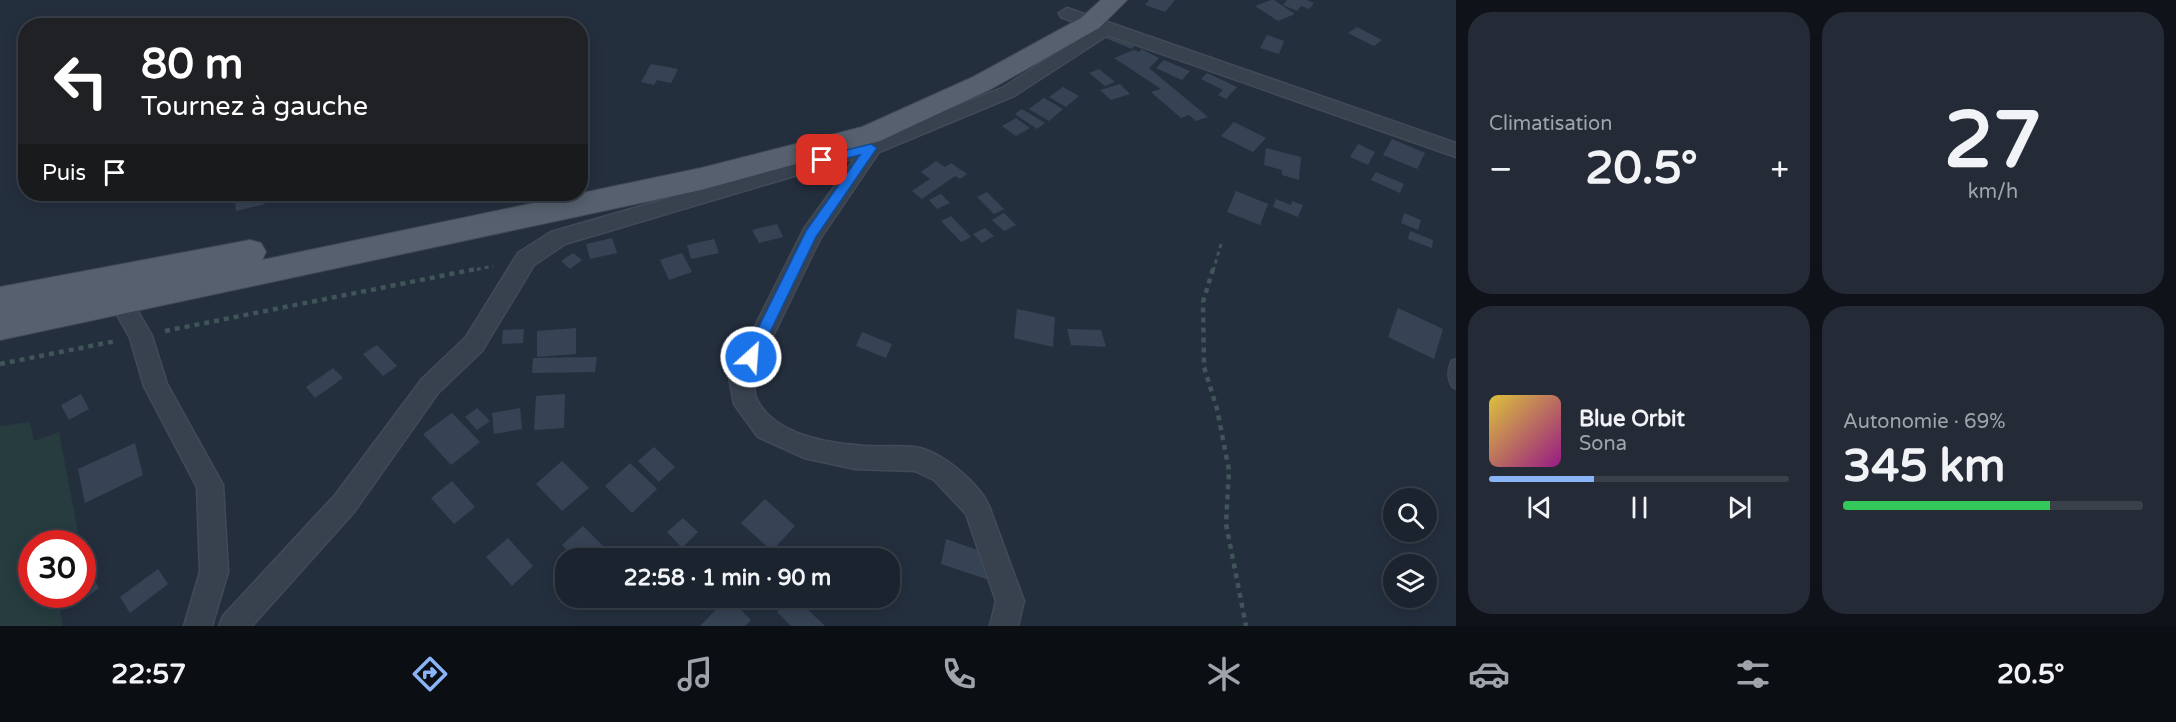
<!DOCTYPE html>
<html lang="fr">
<meta charset="utf-8">
<style>
body{margin:0;font-family:"Varela Round",sans-serif;background:#242b36;color:#f1f3f6;height:100vh;display:flex;flex-direction:column;font-size:22px;white-space:nowrap}
*{box-sizing:border-box;margin:0}
p{font-size:20px;color:#a0a4aa}
.icon{flex:none;width:33px;height:33px;fill:none;stroke:currentColor;stroke-width:2;stroke-linecap:round;stroke-linejoin:round}
.map{position:relative;flex:1;overflow:hidden}
.sheet{display:flex;flex-direction:column;gap:12px;padding:12px;background:#0f1319;width:720px}
.sheet>*{flex:none}
.guide{position:absolute;left:18px;top:18px;width:570px;height:183px;border-radius:24px;box-shadow:0 3px 15px #0003,0 0 0 2px #39404a;background:#202124;color:#fff;overflow:hidden}
.tools{position:absolute;left:1383px;top:488px;display:grid;gap:12px}
.tools a{display:grid;place-items:center;width:54px;height:54px;border-radius:50%;background:#1b232e;box-shadow:0 3px 15px #0003,0 0 0 2px #39404a;font-size:30px}
.speed{position:absolute;left:18px;top:530px;display:flex;gap:12px;font-size:30px;font-weight:700;text-align:center}
.speed>*{display:grid;place-content:center;width:78px;height:78px;border-radius:50%;background:#1b232e;box-shadow:0 3px 15px #0003,0 0 0 2px #39404a;line-height:1}
.speed .limit{border:9px solid #d22;background:#fff;color:#111}
.pin{position:absolute;display:grid;place-items:center;width:51px;height:51px;color:#fff;margin:-26px;border-radius:12px;box-shadow:0 3px 9px #0006}
.me{position:absolute;width:66px;margin:-33px;rotate:26deg;stroke-linejoin:round;filter:drop-shadow(0 0 4px #0008)}
.turn{display:flex;align-items:center;gap:21px;height:126px;padding:0 24px;font-size:27px}
.turn .icon{width:78px;height:78px;stroke-width:2.5}
.turn b{display:block;font-size:42px;line-height:51px}
.then{display:flex;align-items:center;height:57px;padding:0 24px;background:#0003;gap:12px;font-size:22px}
.big{font-size:45px;font-weight:700;line-height:1.1}
.sheet .tile{flex:1;display:flex;flex-direction:column;justify-content:center;gap:9px;min-width:0;padding:0 21px;border-radius:24px;background:#242b36}
.sheet .dial{align-items:center;gap:0}
.dial b{font-size:78px;line-height:1}
.song{display:flex;align-items:center;gap:18px}
.cover{width:72px;height:72px;border-radius:9px;background:linear-gradient(135deg,hsl(50 70% 55%),hsl(310 70% 35%))}
.played{height:6px;border-radius:3px;background:linear-gradient(90deg,#8ab4f8 35%,#39404a 35%)}
.keys{display:flex;justify-content:space-around;direction:ltr}
.heat{display:flex;justify-content:space-between;align-items:center;font-size:33px;direction:ltr}
.charge{height:9px;border-radius:4px;background:linear-gradient(90deg,#34c759 69%,#39404a 0)}
.sheet .tiles{flex:1;display:grid;gap:12px;grid-template-columns:repeat(2,1fr)}
.trip{position:absolute;left:555px;top:548px;width:345px;height:60px;border-radius:24px;background:#1b232e;box-shadow:0 3px 15px #0003,0 0 0 2px #39404a;font-weight:700;line-height:60px;text-align:center}
.tabs{display:flex;height:96px;justify-content:space-around;align-items:center;background:#0b0e12;color:#a0a4aa}
.tabs .icon{width:42px;height:42px}
.tabs .selected{color:#8ab4f8}
.tabs b{font-size:27px;color:#f1f3f6}
main{display:flex;flex:1;min-height:0}
.map>svg:first-child{display:block}
.green{fill:#263c3f}
.building{fill:#364354}
.lines{fill:none;stroke-linecap:round;stroke-linejoin:round}
.lane-casing{stroke:#414a57;stroke-width:2}
.street-casing{stroke:#414a57;stroke-width:3}
.primary-casing{stroke:#414a57;stroke-width:2}
.path-far1{stroke:#3f5557;stroke-width:3;stroke-dasharray:4 4;stroke-linecap:butt}
.path{stroke:#3f5557;stroke-width:4.5;stroke-dasharray:5 5;stroke-linecap:butt}
.lane{fill:#38414e;fill-rule:evenodd}
.street{fill:#38414e;fill-rule:evenodd}
.primary{fill:#56606e;fill-rule:evenodd}
.route{fill:#1a73e8;stroke:#114b97;stroke-width:1.5}
</style>
<main>
<div class="map">
<svg width="1456" height="626" viewBox="0 0 1456 626">
<rect width="100%" height="100%" fill="#242f3e"/>
<polygon class="green" points="30,422 34,441 59,432 80,543 32,543 32,594 57,594 63,626 0,626 0,426"/>
<g class="building">
<polygon points="1149,0 1175,0 1165,12 1145,5"/>
<polygon points="1271,0 1274,0 1295,14 1278,21 1255,6"/>
<polygon points="1287,0 1307,0 1314,3 1309,9 1301,6 1297,11 1283,5"/>
<polygon points="1357,27 1382,40 1374,46 1348,33"/>
<polygon points="1110,32 1137,42 1132,49 1105,38"/>
<polygon points="1267,35 1284,41 1279,54 1260,48"/>
<polygon points="1141,49 1159,58 1149,68 1208,117 1196,121 1189,115 1181,118 1151,92 1161,89 1114,58 1134,50 1139,52"/>
<polygon points="1164,60 1190,71 1182,80 1156,68"/>
<polygon points="651,64 678,69 671,83 657,80 654,85 641,82"/>
<polygon points="1099,69 1115,82 1105,86 1089,73"/>
<polygon points="1207,73 1237,87 1226,99 1218,95 1223,90 1201,79"/>
<polygon points="1120,84 1130,94 1111,100 1100,90"/>
<polygon points="1063,87 1079,96 1066,107 1049,97"/>
<polygon points="1044,98 1063,109 1049,121 1029,109"/>
<polygon points="1022,109 1045,123 1037,129 1015,114"/>
<polygon points="1016,118 1030,128 1016,136 1002,126"/>
<polygon points="1234,122 1266,138 1253,152 1221,136"/>
<polygon points="1392,139 1425,153 1417,169 1383,155"/>
<polygon points="1358,144 1375,152 1368,165 1350,157"/>
<polygon points="1266,148 1301,157 1299,180 1282,175 1282,170 1264,165"/>
<polygon points="936,161 945,167 951,163 967,174 960,179 955,176 922,199 912,191 930,179 921,172"/>
<polygon points="1376,172 1404,184 1400,193 1371,180"/>
<polygon points="1236,191 1268,204 1260,225 1227,212"/>
<polygon points="987,192 1004,209 994,214 977,197"/>
<polygon points="234,194 264,194 265,204 236,211"/>
<polygon points="941,194 950,203 937,209 929,200"/>
<polygon points="1276,199 1291,205 1292,201 1303,205 1298,217 1273,207"/>
<polygon points="1004,213 1016,225 1004,231 992,220"/>
<polygon points="1404,213 1421,220 1418,230 1401,223"/>
<polygon points="951,216 971,237 961,242 941,221"/>
<polygon points="777,224 783,237 759,243 752,230"/>
<polygon points="985,228 994,236 982,243 973,234"/>
<polygon points="1410,231 1433,240 1432,248 1408,239"/>
<polygon points="612,238 617,253 590,259 586,244"/>
<polygon points="714,239 719,253 691,259 687,245"/>
<polygon points="573,253 582,260 570,269 561,261"/>
<polygon points="682,253 692,272 669,280 660,260"/>
<polygon points="1398,308 1443,329 1434,359 1388,337"/>
<polygon points="1017,309 1055,317 1053,347 1014,338"/>
<polygon points="576,328 576,354 537,357 537,331"/>
<polygon points="524,329 523,343 502,344 503,330"/>
<polygon points="1067,329 1101,330 1106,347 1071,345"/>
<polygon points="862,332 892,344 886,358 856,346"/>
<polygon points="377,345 397,366 383,376 363,354"/>
<polygon points="597,357 595,372 532,373 533,358"/>
<polygon points="333,368 343,378 315,398 306,387"/>
<polygon points="81,394 89,409 69,420 61,405"/>
<polygon points="565,394 564,428 534,430 536,396"/>
<polygon points="477,408 490,421 477,430 465,417"/>
<polygon points="520,408 522,429 494,434 492,413"/>
<polygon points="452,413 480,442 451,465 423,434"/>
<polygon points="135,443 143,475 85,503 78,469"/>
<polygon points="654,447 675,467 659,482 638,461"/>
<polygon points="562,461 589,488 562,511 536,484"/>
<polygon points="630,463 657,489 632,513 605,486"/>
<polygon points="452,481 475,507 454,524 431,498"/>
<polygon points="765,499 795,526 772,551 741,523"/>
<polygon points="683,518 698,532 682,548 667,532"/>
<polygon points="583,526 608,551 601,558 574,558 562,545"/>
<polygon points="508,538 533,566 512,586 486,557"/>
<polygon points="946,539 992,555 989,580 941,564"/>
<polygon points="86,565 99,588 80,602 75,594 82,594 82,567"/>
<polygon points="158,569 168,584 130,613 120,597"/>
<polygon points="728,597 751,620 745,626 700,626"/>
<polygon points="791,597 795,597 825,626 791,626 777,612"/>
</g>
<g class="lines">
<defs>
<path id="lane" d="M1456 359V389L1452 387C1447 378 1447 369 1452 360Z"/>
<g id="street">
<path d="M1067 8 1456 143V157L1108 35 1014 96 879 152 820 239 753 377C754 384 754 394 757 400 774 433 822 442 855 445 875 448 895 445 915 447 941 451 979 483 989 506L1024 601 1018 626H990L996 601 966 514 934 480 915 471 855 469 804 458 758 437 734 404 729 377 733 370 804 229 855 158 565 244 534 265 482 351 438 393 354 512 252 626H219L223 616 336 494 422 379 466 337 518 253 551 232 860 143 863 134 870 132 879 137 1002 88 1093 30 1061 17 1059 13Z"/>
<polygon points="121,293 129,296 152,336 167,384 223,485 228,572 212,626 184,626 200,572 197,487 144,386 130,338 110,302 113,296"/>
</g>
<polygon id="primary" points="1101,0 1127,0 1099,28 991,89 880,141 701,190 0,340 0,287 250,240 261,243 266,252 262,260 701,168 862,127 973,77 1081,18"/>
</defs>
<use href="#lane" class="lane-casing"/>
<use href="#street" class="street-casing"/>
<use href="#primary" class="primary-casing"/>
<g class="path-far1">
<polyline points="469,271 493,266"/>
<polyline points="1213,271 1221,244"/>
</g>
<g class="path">
<polyline points="1213,269 1203,302 1204,367 1217,409 1229,470 1226,524 1246,626"/>
<polyline points="165,331 476,269"/>
<polyline points="0,364 116,341"/>
</g>
<use href="#lane" class="lane"/>
<use href="#street" class="street"/>
<use href="#primary" class="primary"/>
</g>
<polygon class="route" points="871,144 877,148 816,237 756,361 746,361 744,357 806,231 860,155 822,164 817,160 818,157"/>
</svg>
<div class="tools">
<a><svg class="icon" aria-label="search" viewBox="0 0 24 24"><circle cx="10" cy="10" r="6"/><path d="M15 15l6 6"/></svg></a>
<a><svg class="icon" aria-label="layers" viewBox="0 0 24 24"><path d="M12 4l9 5-9 5-9-5zM3 14l9 5 9-5"/></svg></a>
</div>
<div class="speed"><div class="limit">30</div></div>
<div class="pin" style="left:822px;top:160px;background:#d93025"><svg class="icon" aria-label="arrive" viewBox="0 0 24 24"><path d="M6 21V4h12l-3 4 3 4H6"/></svg></div>
<svg class="me" style="left:751px;top:357px" viewBox="-20 -20 40 40"><circle r="17" fill="#1a73e8" stroke="#fff" stroke-width="3"/><path d="M0-11L8 9 0 5-8 9z" fill="#fff"/></svg>
<div class="trip">22:58 · 1 min · 90 m</div>
<div class="guide">
<div class="turn"><svg class="icon" aria-label="left" viewBox="0 0 24 24"><path d="M17 20v-9H6M10 6l-5 5 5 5"/></svg><div><b>80 m</b>Tournez à gauche</div></div>
<div class="then">Puis<svg class="icon" aria-label="arrive" viewBox="0 0 24 24"><path d="M6 21V4h12l-3 4 3 4H6"/></svg></div>
</div>
</div>
<section class="sheet">
<div class="tiles">
<div class="tile"><p>Climatisation</p>
<div class="heat"><a>−</a><b class="big">20.5°</b><a>+</a></div>
</div>
<div class="tile dial"><b>27</b><p>km/h</p></div>
<div class="tile">
<div class="song"><i class="cover"></i><div><b>Blue Orbit</b><p>Sona</p></div></div>
<div class="played"></div>
<div class="keys"><svg class="icon" aria-label="previous" viewBox="0 0 24 24"><path d="M18 5L8 12l10 7zM5 5v14"/></svg><svg class="icon" aria-label="pause" viewBox="0 0 24 24"><path d="M8 5v14M16 5v14"/></svg><svg class="icon" aria-label="next" viewBox="0 0 24 24"><path d="M6 5l10 7-10 7zM19 5v14"/></svg></div>
</div>
<div class="tile"><p>Autonomie · 69%</p><b class="big">345 km</b><div class="charge"></div></div>
</div>
</section>
</main>
<nav class="tabs">
<b>22:57</b>
<svg class="icon selected" aria-label="directions" viewBox="0 0 24 24"><path d="M12 3l9 9-9 9-9-9zM9 14v-3h6M13 9l2 2-2 2"/></svg>
<svg class="icon" aria-label="music" viewBox="0 0 24 24"><path d="M9 18V5l10-2v13"/><circle cx="6" cy="18" r="3"/><circle cx="16" cy="16" r="3"/></svg>
<svg class="icon" aria-label="phone" viewBox="0 0 24 24"><path d="M5 4h4l2 5-3 2q2 4 5 5l2-3 5 2v4C11 20 4 13 5 4z"/></svg>
<svg class="icon" aria-label="climate" viewBox="0 0 24 24"><path d="M12 3v18M4 7l16 10M4 17L20 7"/></svg>
<svg class="icon" aria-label="car" viewBox="0 0 24 24"><path d="M5 17H2v-5l4-1 3-4h7l3 4 3 1v5h-3M9 17h6M6 11h13"/><circle cx="7" cy="17" r="2"/><circle cx="17" cy="17" r="2"/></svg>
<svg class="icon" aria-label="filters" viewBox="0 0 24 24"><path d="M4 7h16M4 17h16"/><circle cx="9" cy="7" r="2"/><circle cx="15" cy="17" r="2"/></svg>
<b>20.5°</b>
</nav>
